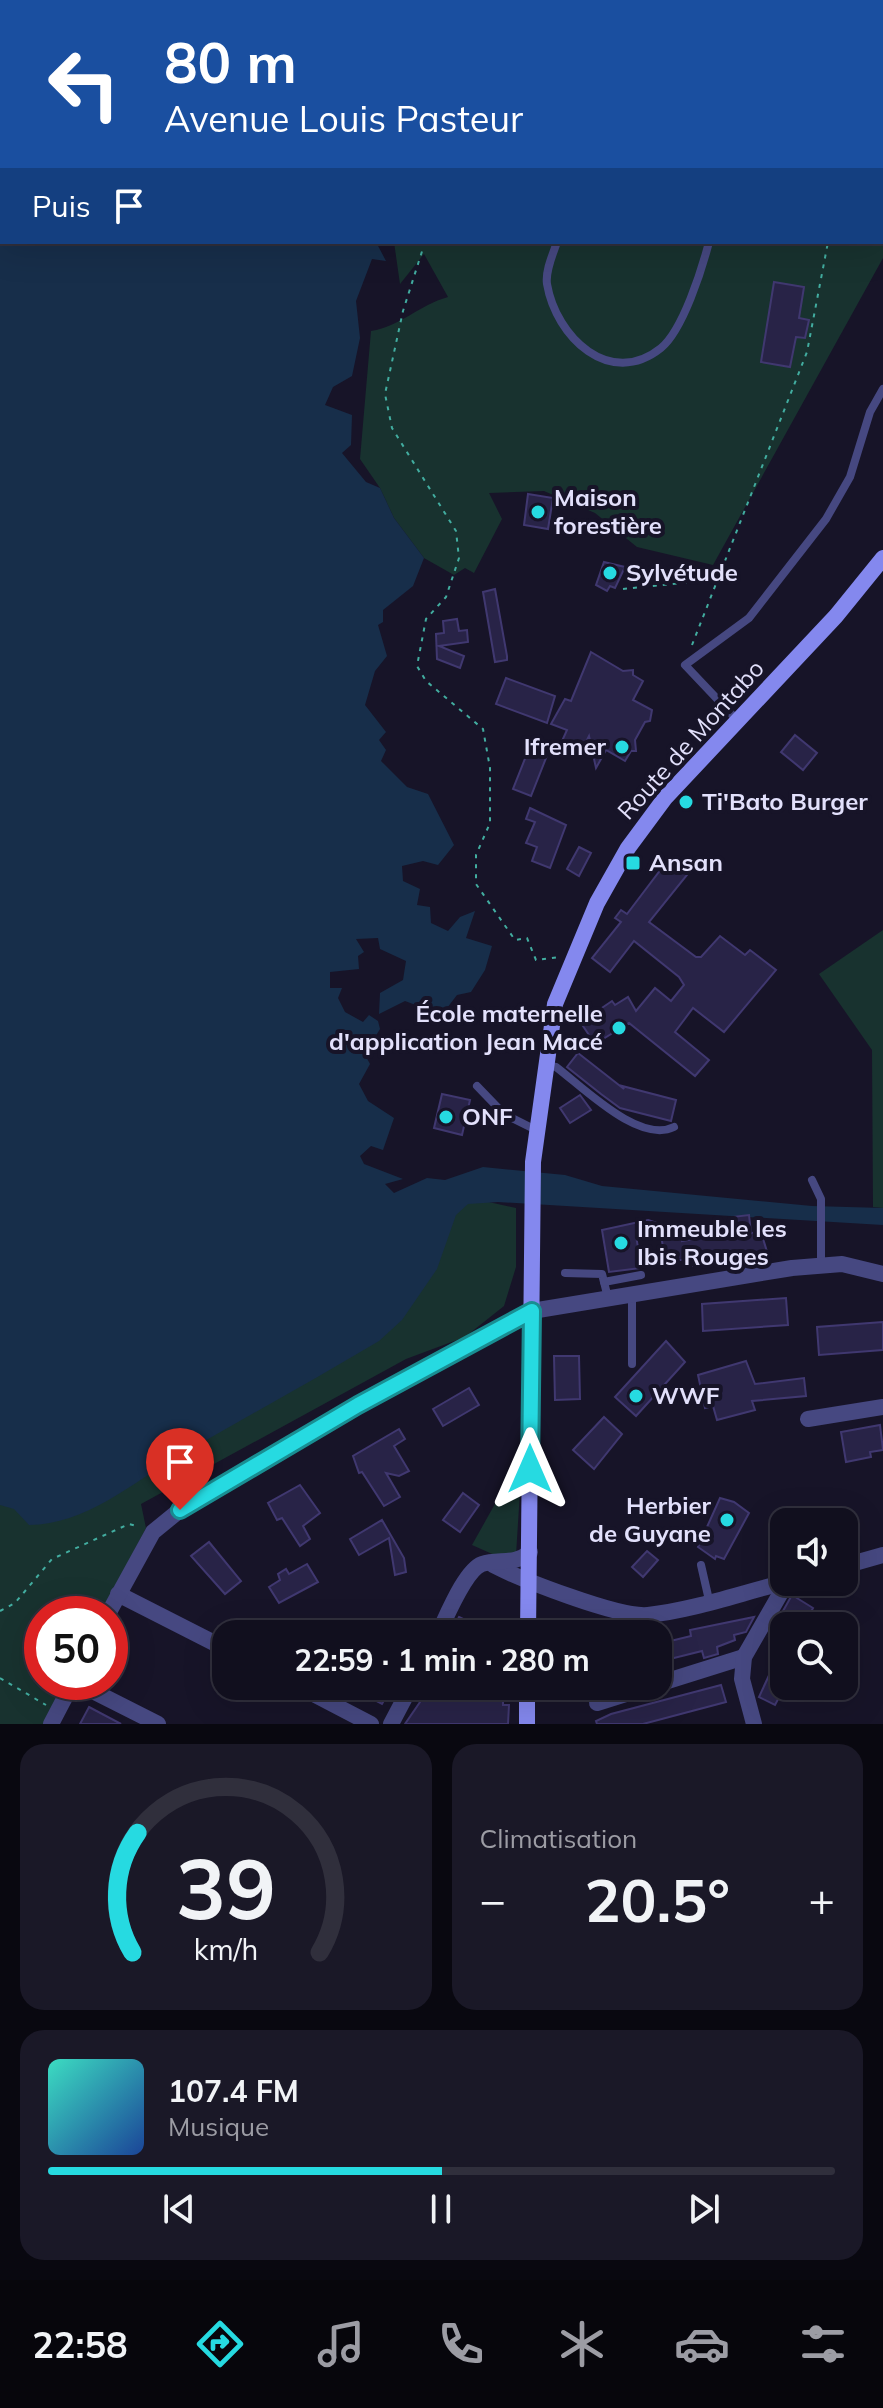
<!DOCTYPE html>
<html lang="fr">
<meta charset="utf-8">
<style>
body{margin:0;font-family:Mulish,sans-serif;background:#1a1827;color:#f1f3f6;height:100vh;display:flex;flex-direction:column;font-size:30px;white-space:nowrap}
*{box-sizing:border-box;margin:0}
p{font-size:26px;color:#9c9ca4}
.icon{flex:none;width:44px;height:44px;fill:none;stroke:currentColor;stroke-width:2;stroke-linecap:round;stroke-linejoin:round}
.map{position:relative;height:1724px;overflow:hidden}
.drawer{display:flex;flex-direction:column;gap:20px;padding:20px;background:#090810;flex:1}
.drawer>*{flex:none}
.hud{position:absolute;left:0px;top:0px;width:884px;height:244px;box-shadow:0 8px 32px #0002,0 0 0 2px #302f3c;background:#1a4fa0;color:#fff;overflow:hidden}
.tools{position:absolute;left:770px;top:1508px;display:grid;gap:16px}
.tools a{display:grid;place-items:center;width:88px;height:88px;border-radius:16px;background:#110f1e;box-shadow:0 8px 32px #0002,0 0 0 2px #302f3c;font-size:40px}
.speed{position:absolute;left:24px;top:1596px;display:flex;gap:16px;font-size:40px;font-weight:700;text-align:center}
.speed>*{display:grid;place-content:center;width:104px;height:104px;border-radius:50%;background:#110f1e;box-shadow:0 8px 32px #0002,0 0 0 2px #302f3c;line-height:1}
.speed .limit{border:12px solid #d22;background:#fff;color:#111}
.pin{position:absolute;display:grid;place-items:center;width:68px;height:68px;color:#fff;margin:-82px -34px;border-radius:50% 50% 50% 0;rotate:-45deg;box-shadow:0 0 8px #0007}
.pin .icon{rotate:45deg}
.me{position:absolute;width:88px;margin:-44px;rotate:0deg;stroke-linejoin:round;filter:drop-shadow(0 0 6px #0008)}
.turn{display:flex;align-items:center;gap:28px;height:168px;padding:0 32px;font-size:36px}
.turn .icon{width:104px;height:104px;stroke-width:2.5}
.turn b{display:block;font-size:56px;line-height:68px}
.then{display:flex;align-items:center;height:76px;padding:0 32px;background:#0003;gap:16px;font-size:30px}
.big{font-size:60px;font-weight:700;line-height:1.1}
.drawer .tile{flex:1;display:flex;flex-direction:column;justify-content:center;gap:12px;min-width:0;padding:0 28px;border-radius:24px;background:#1a1827}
.drawer .dial{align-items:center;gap:0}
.dial svg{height:208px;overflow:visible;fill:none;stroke:#302f3c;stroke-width:7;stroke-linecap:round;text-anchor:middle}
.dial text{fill:#f1f3f6;stroke:none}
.song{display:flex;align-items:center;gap:24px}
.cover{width:96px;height:96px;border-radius:12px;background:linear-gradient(135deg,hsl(170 70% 55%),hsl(220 70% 35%))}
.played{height:8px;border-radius:4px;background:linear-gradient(90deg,#26dae1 50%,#302f3c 50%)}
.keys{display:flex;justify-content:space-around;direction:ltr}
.heat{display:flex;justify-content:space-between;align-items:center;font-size:44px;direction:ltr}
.drawer .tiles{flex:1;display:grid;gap:20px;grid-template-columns:1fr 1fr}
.tile:last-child{grid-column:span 2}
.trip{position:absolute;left:212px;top:1620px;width:460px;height:80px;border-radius:24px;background:#110f1e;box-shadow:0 8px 32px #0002,0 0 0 2px #302f3c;font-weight:700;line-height:80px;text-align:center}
.tab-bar{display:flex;height:128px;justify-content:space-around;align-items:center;background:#07060c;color:#9c9ca4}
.tab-bar .icon{width:56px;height:56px}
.tab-bar .on{color:#26dae1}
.tab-bar b{font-size:36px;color:#f1f3f6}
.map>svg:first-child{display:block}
.green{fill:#18322f}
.water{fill:#172e4a}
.building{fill:#282347;stroke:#403870;stroke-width:2}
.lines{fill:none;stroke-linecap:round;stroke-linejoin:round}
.path{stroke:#42ada0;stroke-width:2;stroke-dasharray:4 6;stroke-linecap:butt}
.service{stroke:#464881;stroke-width:8}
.minor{stroke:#464881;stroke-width:16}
.tertiary{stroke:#464881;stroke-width:16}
.secondary{stroke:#8488ee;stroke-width:16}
.route-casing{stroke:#198e92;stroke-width:20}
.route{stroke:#26dae1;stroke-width:14}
.poi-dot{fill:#26dae1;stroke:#171428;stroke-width:3}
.labels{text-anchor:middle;stroke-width:8;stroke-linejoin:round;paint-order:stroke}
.poi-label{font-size:24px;font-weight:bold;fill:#e2e0fb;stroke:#171428;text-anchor:start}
.street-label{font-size:24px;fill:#e2e0fb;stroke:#171428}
</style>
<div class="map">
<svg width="883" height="1724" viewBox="0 0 883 1724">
<rect width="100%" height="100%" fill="#171428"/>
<g class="green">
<path d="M338 0H883V258L713 565 637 547 595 513 544 491 489 493 502 519 474 573 465 568 454 575 424 558 394 518 380 488 360 459 371 331C401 326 419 305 448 297L424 254 400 284 394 242H882V2Z"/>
<polygon points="883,930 883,1208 873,1207 872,1050 819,974"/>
<polygon points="475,1199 516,1208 516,1267 504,1306 465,1337 406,1359 141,1504 146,1528 101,1614 42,1614 42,1682 65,1682 43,1724 0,1724 0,1471 368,1219"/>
<polygon points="514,1459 522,1459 516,1555 499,1557 472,1545 505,1486"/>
</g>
<path class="water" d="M0 0H287L2 2V242H376L386 261 372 259 356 301 360 338 352 376 333 387 325 405 352 415 351 445 342 453 366 482 380 488 394 518 424 558 413 586 383 610V622L378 625 387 656 375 671 365 705 386 732 379 740 386 750 381 761 407 787 428 794 454 845 438 865 423 861 402 866 403 881 420 889 417 905 430 907 431 923 448 931 460 917 475 911 466 938 492 946 485 970 471 992 457 995 447 1008 421 1007 405 1001 379 1014 380 993 403 980 406 961 380 949 378 938 356 939 364 952 358 956 359 969 330 972V988H342L338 998 345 1012 363 1022 369 1015 378 1021 380 1029 372 1042H358L370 1064 359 1084 368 1101 394 1118 383 1150 371 1146 360 1156 364 1164 403 1179 385 1184 394 1193 427 1178 445 1180 483 1167 565 1175 602 1186 812 1206 883 1208V1225L498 1202 468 1204 456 1215 437 1269 402 1320 379 1341C312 1381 244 1418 177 1457 129 1485 86 1524 29 1525L14 1509 0 1505Z"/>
<g class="building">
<polygon points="774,282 804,287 799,318 809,320 805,338 796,337 790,367 761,362"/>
<polygon points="528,494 553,498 548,529 524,525"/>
<polygon points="604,562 625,567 615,588 610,586 607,591 596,585"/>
<polygon points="495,589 507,656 507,660 495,662 483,592"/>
<polygon points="457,619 459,631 467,630 468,642 439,646 464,656 460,668 437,659 436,634 444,633 443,621"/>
<polygon points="591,652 623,671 633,670 633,675 643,681 633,700 652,710 650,721 645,722 635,740 636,751 631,751 625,761 606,750 596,768 589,736 581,752 562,741 567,730 551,724 565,699 571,701"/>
<polygon points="506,678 555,696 547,723 496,704"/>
<polygon points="795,735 817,753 803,770 781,752"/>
<polygon points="532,741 550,748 531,796 513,789"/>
<polygon points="530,808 566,825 550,868 532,861 537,847 526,843 535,822 526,819"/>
<polygon points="579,847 591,853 579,876 567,869"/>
<polygon points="668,860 687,875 649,922 696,957 701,957 720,936 745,955 750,950 776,970 724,1032 693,1008 675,1032 709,1060 695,1076 629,1023 595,1044 583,1026 596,1018 593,1014 612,1001 615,1005 628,997 636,1011 655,988 671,1001 684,985 679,977 634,941 610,972 592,958 621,922 615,918 621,910 627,914"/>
<polygon points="578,1053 624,1089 622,1086 676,1100 671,1121 620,1108 601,1094 567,1067"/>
<polygon points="442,1094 470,1100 462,1135 434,1128"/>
<polygon points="580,1095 591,1110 570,1123 560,1108"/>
<polygon points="749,1215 751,1233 761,1232 768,1255 690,1266 689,1259 665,1262 661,1234 681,1231 682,1241 734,1232 732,1217"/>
<polygon points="648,1220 657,1223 658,1233 636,1235 641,1268 609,1272 602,1230"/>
<polygon points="786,1298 788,1325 703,1331 702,1304"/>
<polygon points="883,1322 883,1350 819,1355 817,1327"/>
<polygon points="666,1341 685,1362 636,1416 615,1397"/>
<polygon points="554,1356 579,1356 580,1399 555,1400"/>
<polygon points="746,1361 755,1384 804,1378 806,1396 752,1401 755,1410 717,1420 713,1406 705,1408 698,1375"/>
<polygon points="469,1388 479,1405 443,1426 433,1409"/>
<polygon points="604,1417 622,1434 594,1469 573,1450"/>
<polygon points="880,1425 883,1450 870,1452 871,1457 846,1462 841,1432"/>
<polygon points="399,1429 405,1439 394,1446 409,1471 399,1476 386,1473 400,1497 384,1506 362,1472 359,1473 353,1456"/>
<polygon points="300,1485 320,1513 303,1526 310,1539 300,1546 282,1518 277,1520 268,1503"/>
<polygon points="463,1493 479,1505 460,1532 443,1520"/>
<polygon points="720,1498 734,1502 749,1513 724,1559 716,1556 715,1559 698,1547"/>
<polygon points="382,1520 404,1558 406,1572 395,1575 389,1538 359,1555 350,1539"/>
<polygon points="209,1542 241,1581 225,1594 191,1556"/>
<polygon points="647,1551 658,1560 643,1577 632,1567"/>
<polygon points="307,1564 318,1582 279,1603 269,1587 280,1580 278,1574 286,1569 289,1574"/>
<polygon points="792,1595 813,1608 803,1626 784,1626 784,1688 775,1705 759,1697 783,1645 769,1636"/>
<polygon points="459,1617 494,1634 450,1634"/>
<polygon points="754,1617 746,1632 734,1635 735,1640 717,1647 718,1654 704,1658 702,1651 658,1662 658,1644 691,1636 690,1630"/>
<polygon points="721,1685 726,1702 643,1724 597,1724 596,1721 611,1714"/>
<polygon points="323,1686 392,1686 382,1704 350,1687 345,1698"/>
<polygon points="431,1686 503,1690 503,1705 509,1705 508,1724 405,1724"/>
<polygon points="89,1707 121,1724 80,1724"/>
</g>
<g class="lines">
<g class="path">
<polyline points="389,2 390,0"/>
<polyline points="882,187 883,186"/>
<polyline points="425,242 403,311 385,394 392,428 456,531 459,558 446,597 426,619 417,666 426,681 483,729 490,768 490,823 476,855 476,884 515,940 527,938 536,960 559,957"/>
<polyline points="623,589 713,580"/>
<polyline points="692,645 807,352 828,242"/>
<polyline points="0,1611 15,1603 52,1559 129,1524 137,1526"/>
<polyline points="0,1678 46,1705"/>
</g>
<g class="service">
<polyline points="687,2 689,0"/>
<polyline points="882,83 883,82"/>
<path d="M557 242C553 254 545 271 547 284 556 337 610 389 661 348 683 330 702 269 709 242"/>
<polyline points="738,721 685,665 749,618 826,519 850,477 870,412 883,389"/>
<path d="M545 1065 556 1067C584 1088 639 1144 674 1127"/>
<polyline points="477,1086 504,1114 536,1130"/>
<polyline points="812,1180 821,1199 821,1265"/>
<polyline points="565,1273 602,1274 608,1298"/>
<polyline points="604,1282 641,1275"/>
<polyline points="632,1364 632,1295"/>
<polyline points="701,1565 709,1600"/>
</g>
<g class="minor">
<polyline points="532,1311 792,1268 842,1264 883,1274"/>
<polyline points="808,1419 883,1407"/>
<path d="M493 1565C520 1579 619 1618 648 1615 694 1610 741 1593 786 1582"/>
<polyline points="844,1566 883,1555"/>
<polyline points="118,1594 226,1649"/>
<path d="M438 1634C446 1618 465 1570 482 1564 499 1558 514 1566 530 1552"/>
<polyline points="75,1682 158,1724"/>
<polyline points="658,1684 744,1657"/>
<polyline points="298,1686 371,1724"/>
<polyline points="597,1703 651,1686"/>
<polyline points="391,1724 411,1686"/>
<polyline points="754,1724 742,1679 744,1657 787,1582"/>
</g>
<g class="tertiary">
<polyline points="108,1614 153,1532 180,1510 358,1405 532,1311"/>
<polyline points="51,1724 73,1682"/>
</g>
<g class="secondary">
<polyline points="528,1634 533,1162 555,1004 597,903 628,848 665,798 836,616 883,558"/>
<polyline points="527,1724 527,1686"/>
</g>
</g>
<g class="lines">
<defs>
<polyline id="route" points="180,1510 358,1405 532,1311 530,1469"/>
</defs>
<use href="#route" class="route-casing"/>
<use href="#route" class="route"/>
</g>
<g class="poi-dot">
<circle cx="538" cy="512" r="8"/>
<circle cx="610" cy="573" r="8"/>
<circle cx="622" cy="747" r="8"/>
<circle cx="686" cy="802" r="8"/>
<rect x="625" y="855" width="16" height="16" rx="4"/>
<circle cx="619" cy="1028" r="8"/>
<circle cx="446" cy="1117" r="8"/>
<circle cx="621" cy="1243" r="8"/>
<circle cx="636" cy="1396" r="8"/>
<circle cx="727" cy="1520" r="8"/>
</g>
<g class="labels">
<g class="poi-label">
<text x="554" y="506">Maison<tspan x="554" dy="28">forestière</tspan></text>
<text x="626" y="581">Sylvétude</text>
<text x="606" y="755" text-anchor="end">Ifremer</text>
<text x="702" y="810">Ti'Bato Burger</text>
<text x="649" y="871">Ansan</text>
<text x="603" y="1022" text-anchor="end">École maternelle<tspan x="603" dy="28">d'application Jean Macé</tspan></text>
<text x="462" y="1125">ONF</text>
<text x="637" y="1237">Immeuble les<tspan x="637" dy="28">Ibis Rouges</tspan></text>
<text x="652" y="1404">WWF</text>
<text x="711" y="1514" text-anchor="end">Herbier<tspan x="711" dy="28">de Guyane</tspan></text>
</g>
<g class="street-label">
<text transform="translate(691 740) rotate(-48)" y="8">Route de Montabo</text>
</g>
</g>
</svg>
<div class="tools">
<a><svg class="icon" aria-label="sound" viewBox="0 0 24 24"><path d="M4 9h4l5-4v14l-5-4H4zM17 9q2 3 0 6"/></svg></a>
<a><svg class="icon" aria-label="search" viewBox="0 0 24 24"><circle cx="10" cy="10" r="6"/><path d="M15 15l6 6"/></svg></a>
</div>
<div class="speed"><div class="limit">50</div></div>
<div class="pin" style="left:180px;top:1510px;background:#d93025"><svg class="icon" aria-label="arrive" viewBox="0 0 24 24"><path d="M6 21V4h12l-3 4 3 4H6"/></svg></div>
<svg class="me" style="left:530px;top:1469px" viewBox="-20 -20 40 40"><path d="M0-17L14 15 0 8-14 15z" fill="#26dae1" stroke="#fff" stroke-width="4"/></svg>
<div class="trip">22:59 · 1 min · 280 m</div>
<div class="hud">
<div class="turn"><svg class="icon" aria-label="left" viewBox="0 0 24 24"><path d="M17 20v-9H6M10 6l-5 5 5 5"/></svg><div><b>80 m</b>Avenue Louis Pasteur</div></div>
<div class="then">Puis<svg class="icon" aria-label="arrive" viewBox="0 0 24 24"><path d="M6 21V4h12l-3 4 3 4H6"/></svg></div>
</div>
</div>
<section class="drawer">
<div class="tiles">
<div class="tile dial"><svg viewBox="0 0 100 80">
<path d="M14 69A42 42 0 1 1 86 69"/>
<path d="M14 69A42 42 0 0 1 16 23" stroke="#26dae1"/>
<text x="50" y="56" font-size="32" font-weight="700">39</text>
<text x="50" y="72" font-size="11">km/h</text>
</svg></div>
<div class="tile"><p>Climatisation</p>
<div class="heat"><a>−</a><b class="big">20.5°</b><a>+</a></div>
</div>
<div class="tile">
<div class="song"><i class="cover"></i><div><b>107.4 FM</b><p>Musique</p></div></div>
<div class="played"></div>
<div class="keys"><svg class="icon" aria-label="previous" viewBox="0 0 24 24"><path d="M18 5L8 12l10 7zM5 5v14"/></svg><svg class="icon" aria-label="pause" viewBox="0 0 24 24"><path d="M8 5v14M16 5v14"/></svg><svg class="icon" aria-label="next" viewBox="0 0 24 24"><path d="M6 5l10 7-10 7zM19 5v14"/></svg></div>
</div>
</div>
</section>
<nav class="tab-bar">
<b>22:58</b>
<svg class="icon on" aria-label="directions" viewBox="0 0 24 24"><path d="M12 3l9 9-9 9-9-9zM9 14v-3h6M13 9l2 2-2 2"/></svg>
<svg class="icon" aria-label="music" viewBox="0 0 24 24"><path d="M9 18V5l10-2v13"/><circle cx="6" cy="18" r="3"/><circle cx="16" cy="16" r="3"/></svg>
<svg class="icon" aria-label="phone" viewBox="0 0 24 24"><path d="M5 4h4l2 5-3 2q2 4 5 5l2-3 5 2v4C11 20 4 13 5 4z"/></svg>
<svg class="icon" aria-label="climate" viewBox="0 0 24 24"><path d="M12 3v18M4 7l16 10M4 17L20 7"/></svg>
<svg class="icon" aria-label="car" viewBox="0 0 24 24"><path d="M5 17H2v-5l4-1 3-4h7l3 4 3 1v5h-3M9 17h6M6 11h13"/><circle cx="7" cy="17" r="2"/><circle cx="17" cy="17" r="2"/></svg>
<svg class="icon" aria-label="filters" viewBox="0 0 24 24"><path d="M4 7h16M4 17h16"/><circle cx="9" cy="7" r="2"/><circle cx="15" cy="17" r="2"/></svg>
</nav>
